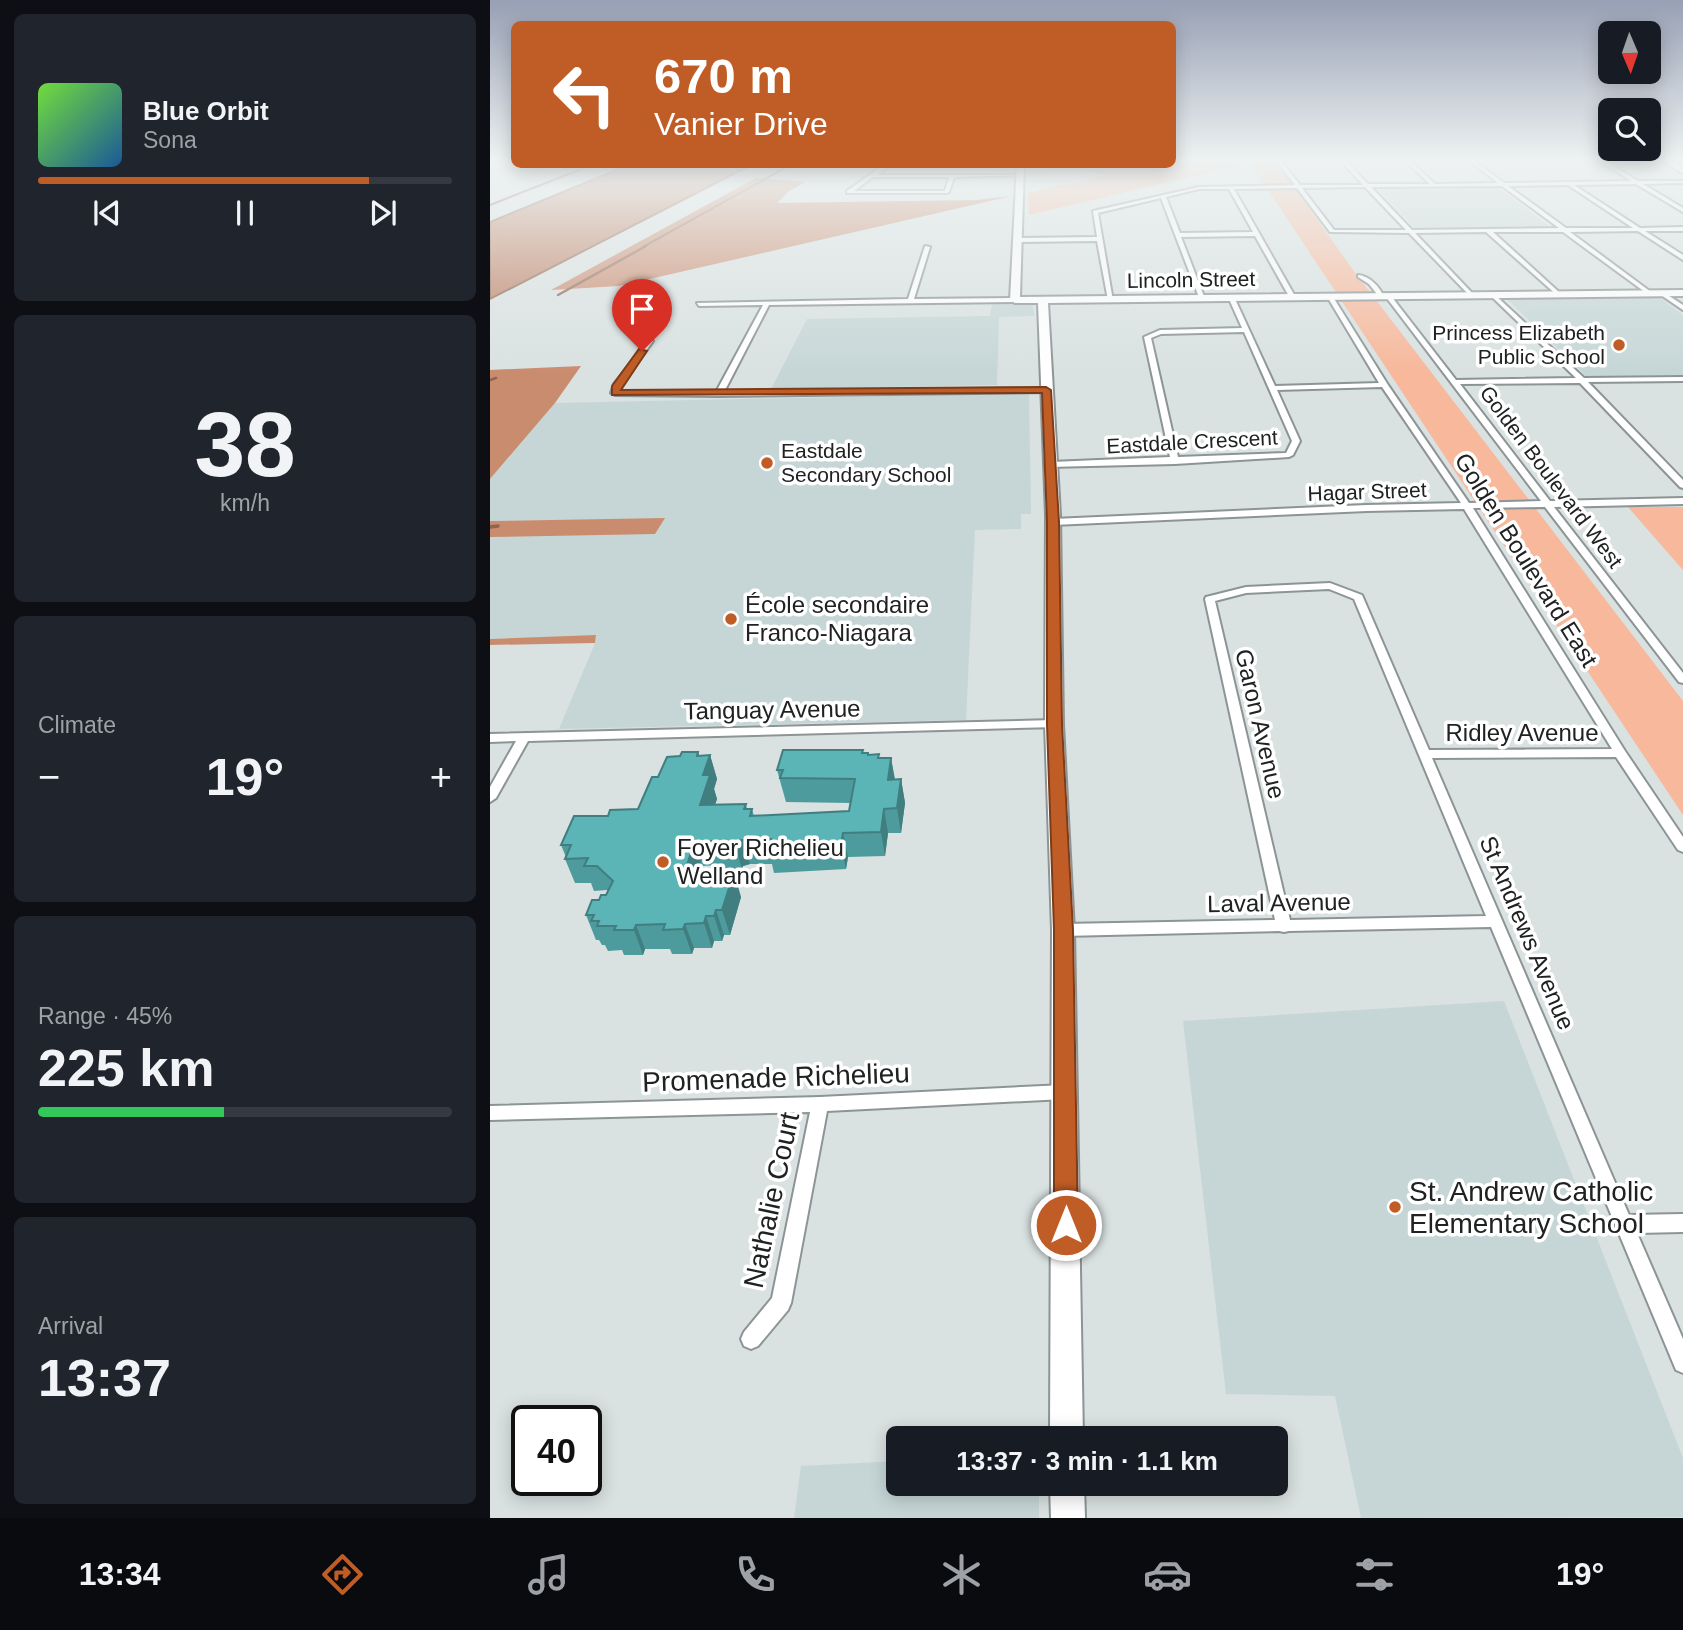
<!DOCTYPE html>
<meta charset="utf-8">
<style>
body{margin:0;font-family:Helvetica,sans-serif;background:#20242c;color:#f1f3f6;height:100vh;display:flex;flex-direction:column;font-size:26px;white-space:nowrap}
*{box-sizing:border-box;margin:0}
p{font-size:23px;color:#9ea1a6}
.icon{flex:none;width:38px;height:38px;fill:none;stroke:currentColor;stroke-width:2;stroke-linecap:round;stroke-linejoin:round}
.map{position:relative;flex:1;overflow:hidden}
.sheet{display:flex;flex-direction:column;gap:14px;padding:14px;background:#0d0f14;width:490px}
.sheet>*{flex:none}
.hud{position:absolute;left:21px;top:21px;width:665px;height:147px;border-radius:10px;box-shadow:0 4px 18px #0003;background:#c05c26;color:#fff;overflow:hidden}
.needle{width:46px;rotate:178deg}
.fabs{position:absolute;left:1108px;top:21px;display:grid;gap:14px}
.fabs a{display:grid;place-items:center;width:63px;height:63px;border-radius:10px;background:#171b24;box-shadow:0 4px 18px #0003;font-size:35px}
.speed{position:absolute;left:21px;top:1405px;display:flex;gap:14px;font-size:35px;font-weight:700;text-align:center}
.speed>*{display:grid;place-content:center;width:91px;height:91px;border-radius:50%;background:#171b24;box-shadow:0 4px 18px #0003;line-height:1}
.speed .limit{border:4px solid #111;border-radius:10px;background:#fff;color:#111}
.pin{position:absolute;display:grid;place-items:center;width:60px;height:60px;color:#fff;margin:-72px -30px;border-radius:50% 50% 50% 0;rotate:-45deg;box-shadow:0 0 7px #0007}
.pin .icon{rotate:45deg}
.me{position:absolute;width:77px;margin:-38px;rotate:0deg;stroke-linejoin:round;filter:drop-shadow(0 0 5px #0008)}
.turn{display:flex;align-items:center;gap:24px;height:147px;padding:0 28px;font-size:32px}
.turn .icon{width:91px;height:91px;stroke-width:2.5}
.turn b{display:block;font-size:49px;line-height:60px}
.big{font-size:52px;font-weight:600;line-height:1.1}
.sheet .widget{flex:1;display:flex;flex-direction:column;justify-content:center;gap:10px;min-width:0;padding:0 24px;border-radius:10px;background:#20242c}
.sheet .dial{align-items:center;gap:0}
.dial b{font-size:91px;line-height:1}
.song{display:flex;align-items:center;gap:21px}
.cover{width:84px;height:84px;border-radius:10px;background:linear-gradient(135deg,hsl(100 70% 55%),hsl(210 70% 35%))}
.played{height:7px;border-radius:4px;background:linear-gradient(90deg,#c05c26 80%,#363941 80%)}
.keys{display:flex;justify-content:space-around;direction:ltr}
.heat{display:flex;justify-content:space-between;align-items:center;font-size:38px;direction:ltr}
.charge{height:10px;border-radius:5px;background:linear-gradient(90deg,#34c759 45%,#363941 0)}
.trip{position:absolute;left:396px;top:1426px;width:402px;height:70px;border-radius:10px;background:#171b24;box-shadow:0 4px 18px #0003;font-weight:600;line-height:70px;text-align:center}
.dock{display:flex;height:112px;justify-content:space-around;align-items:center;background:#090b0e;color:#9ea1a6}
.dock .icon{width:49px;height:49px}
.dock .selected{color:#c05c26}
.dock b{font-size:32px;color:#f1f3f6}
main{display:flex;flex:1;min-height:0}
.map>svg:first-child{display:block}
.built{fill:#c6d6d6}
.green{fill:#f7b89b}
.forest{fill:#ca8c6f}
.water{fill:#be8165;stroke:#8f6451;stroke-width:2}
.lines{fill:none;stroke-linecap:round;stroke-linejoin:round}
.stream-far2{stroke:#8f6451;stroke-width:2}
.stream-far1{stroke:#8f6451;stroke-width:2.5}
.stream{stroke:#8f6451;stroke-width:3.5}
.street-casing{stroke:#8d9495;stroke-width:4}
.secondary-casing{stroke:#8d9495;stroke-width:4}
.street{fill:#fff;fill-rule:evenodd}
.secondary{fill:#fff;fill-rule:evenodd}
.wall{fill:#4e9b9d}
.shaded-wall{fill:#407e7f}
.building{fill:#5bb4b6;stroke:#407e7f;stroke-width:2}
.route{fill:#c05c26;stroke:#7d3c19;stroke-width:2}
.poi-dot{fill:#c05c26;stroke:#fff;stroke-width:2.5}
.labels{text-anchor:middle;stroke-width:7;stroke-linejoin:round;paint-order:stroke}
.far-street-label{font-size:21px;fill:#202222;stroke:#fff}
.far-poi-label{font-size:21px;fill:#202222;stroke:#fff;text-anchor:end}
.street-label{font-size:24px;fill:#202222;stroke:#fff}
.poi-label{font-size:24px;fill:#202222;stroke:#fff;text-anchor:start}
.near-street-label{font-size:28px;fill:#202222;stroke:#fff}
.near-poi-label{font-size:28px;fill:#202222;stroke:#fff;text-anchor:start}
</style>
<main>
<section class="sheet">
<div class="widget">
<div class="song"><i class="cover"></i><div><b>Blue Orbit</b><p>Sona</p></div></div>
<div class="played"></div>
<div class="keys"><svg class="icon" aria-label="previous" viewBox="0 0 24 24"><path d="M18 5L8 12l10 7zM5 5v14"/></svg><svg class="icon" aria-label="pause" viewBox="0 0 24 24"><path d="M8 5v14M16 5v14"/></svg><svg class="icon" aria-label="next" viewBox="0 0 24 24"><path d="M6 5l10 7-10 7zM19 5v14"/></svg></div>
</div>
<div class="widget dial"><b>38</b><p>km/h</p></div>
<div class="widget"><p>Climate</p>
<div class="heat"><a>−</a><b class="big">19°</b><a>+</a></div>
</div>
<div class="widget"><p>Range · 45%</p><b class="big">225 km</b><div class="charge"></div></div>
<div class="widget"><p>Arrival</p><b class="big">13:37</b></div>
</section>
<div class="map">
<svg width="1193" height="1518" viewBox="0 0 1193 1518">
<rect width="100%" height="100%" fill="#d9e1e1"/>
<g class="built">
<polygon points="1007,186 1061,228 927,230 887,188"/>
<polygon points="1169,297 1193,315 1193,375 1097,377 1017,299"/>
<polygon points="543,303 544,316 509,317 507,385 281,389 317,319 500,316 502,304"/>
<polygon points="539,393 541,514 531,514 531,529 485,530 476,720 69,729 105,643 106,636 0,639 0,537 174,519 0,521 0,479 65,403"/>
<polygon points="1014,1001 1193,1458 1193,1517 871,1518 845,1396 736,1394 693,1021"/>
<polygon points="408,1461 408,1484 549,1484 549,1518 304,1518 311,1466"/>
</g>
<g class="green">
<polygon points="683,159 784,159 863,270 1193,701 1193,815 760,163 539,215 538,193 618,175 587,169 535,167 535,164 682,164"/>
<polygon points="1138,507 1193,507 1193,570"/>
</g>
<g class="forest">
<polygon points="266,178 315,182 298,192 287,203 486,200 522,196 129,286 61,290"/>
<polygon points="91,366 65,403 0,479 0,370"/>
<polygon points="175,518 165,534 0,537 0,521"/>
<polygon points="106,635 105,643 0,645 0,639"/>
</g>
<polygon class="water" points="141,164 261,165 0,299 0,222"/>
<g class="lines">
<g class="stream-far2">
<polyline points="0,205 104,164"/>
<polyline points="153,247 302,164"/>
</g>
<g class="stream-far1">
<polyline points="68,295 156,246"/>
<polyline points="0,380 6,378"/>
</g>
<polyline class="stream" points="0,527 8,526"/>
<defs>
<g id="street">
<path d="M785 159H790L810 185H873L849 159H854L878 184H940L913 159H918L945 184 1008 183 977 159H982L1014 183 1142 181 1106 159H1112L1148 181H1193V183L1153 184 1193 208V212L1146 184 1084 185 1150 228 1193 227V231H1155L1193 255V260L1148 231 1080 232 1161 292 1159 295 1073 232H1003L1070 293 1068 296 996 232 925 233 983 294 981 297 919 233 840 232 807 188 744 189 806 298 803 300 800 298 765 236 691 237 715 299 710 300 671 198 608 213 623 301 618 300 607 241 528 242 525 240 528 238 607 237 603 211 709 187 805 185ZM1078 185 1143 228H1076L1018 186ZM1012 186 1069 228 922 230 881 187ZM875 187 916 230H844L812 188ZM709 189H739L763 232 690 233 676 197Z"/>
<path d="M395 164H401L387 175H533L464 177 459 192 457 193H357V191ZM383 177H459L455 191H364Z"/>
<polygon points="435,246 440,247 424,299 525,298 528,300 525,302 279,305 234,392 557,388 560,388 560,392 229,396 125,395 121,393 124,384 160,339 163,341 131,386 129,391 226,392 273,305 209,306 207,303 418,299"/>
<path d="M868 275C880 276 891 288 894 298H890L879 284 868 277Z"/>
<polygon points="1173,292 1193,305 1193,310 1171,295"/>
<path d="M1003 293 1094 378 1193 377V381L1098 382 1193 480V488L1190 487 1090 383 970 384 1060 501 1193 498V504L1064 507 1193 673V683L1189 682 1055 507 983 508 1135 751 1193 837V852L1188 850 1126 757 942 758 1139 1215 1193 1214V1232L1147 1233 1193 1339V1373L1186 1370 1001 927 799 931 794 932 789 931 573 936 568 934 566 930 568 926 573 924 785 920 715 599 716 597 756 587 840 583 872 595 939 750 1122 749 974 509 877 511 563 525 558 522 563 519 877 505 971 503 892 387 787 390 810 441 803 455 799 457 685 464 558 467V463L561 462 680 457 654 337 670 330 752 328 739 299 742 297 745 299 785 386 889 383 838 298 843 297 898 385 979 503 1051 501 896 297 901 296 966 380 1086 378 1001 296ZM754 332 802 441 796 453 688 457 661 338 671 334ZM839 589 864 599 996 916 800 920 725 601 756 593Z"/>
<polygon points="564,720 568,721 570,724 568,727 38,741 6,798 0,802 0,787 26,741 0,742 0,734"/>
<polygon points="574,1085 580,1087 582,1092 580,1097 574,1099 337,1111 301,1303 298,1310 268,1346 261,1349 254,1346 251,1339 254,1332 282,1298 320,1112 0,1120 0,1106 330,1097"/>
</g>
<g id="secondary">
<polygon points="1168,159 1177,159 1193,168 1193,173"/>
<polygon points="527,164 534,164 530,297 1193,290 1193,296 558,303 570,515 573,724 584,930 593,1438 560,1438 562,930 555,724 556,515 548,303 525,303 520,300"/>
<polygon points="560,1484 594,1484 595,1518 561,1518"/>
</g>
</defs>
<use href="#street" class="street-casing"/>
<use href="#secondary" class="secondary-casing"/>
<use href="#street" class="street"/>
<use href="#secondary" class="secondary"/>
</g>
<polygon class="wall" points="373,750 373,753 389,758 401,758 405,779 411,779 415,803 411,833 398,833 395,856 358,857 356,869 284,873 282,864 260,864 253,866 252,869 234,870 233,865 212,866 210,873 251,897 240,935 234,935 232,941 224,941 222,948 204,948 202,954 182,954 180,949 155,949 153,955 134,955 132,950 118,951 115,945 112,945 109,940 106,940 96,915 109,900 116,895 118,891 117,890 104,891 101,883 85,883 75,859 76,857 71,845 118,816 148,809 168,777 190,756 208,752 209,756 220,755 227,779 224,789 227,799 225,804 256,804 257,809 262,809 264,816 359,811 360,803 296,802 287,770"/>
<g class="shaded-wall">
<polygon points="208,752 214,772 220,755 227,779 224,789 227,799 217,829 210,805 207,756"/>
<polygon points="401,758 405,782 398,780"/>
<polygon points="411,779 415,803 411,833 407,808"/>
<polygon points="394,809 398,833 395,856 391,832"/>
<polygon points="353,833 358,857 356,869 351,844"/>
<polygon points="253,840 260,864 253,866 252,869 245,845 246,841"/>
<polygon points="205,841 212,866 202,898 194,874"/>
<polygon points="244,872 251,897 240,935 232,910"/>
<polygon points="226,910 234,935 232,941 224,916"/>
<polygon points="216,916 224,941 222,948 214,923"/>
<polygon points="195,924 204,948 202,954 193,929"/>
<polygon points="146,925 155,949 153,955 144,930"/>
</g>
<polygon class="building" points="293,750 373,750 372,753 378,753 378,755 389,754 388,758 401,758 398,780 411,779 407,808 394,809 391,832 353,833 351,844 278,849 281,839 253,840 246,841 245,845 227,845 228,841 205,841 194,874 244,872 232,910 226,910 224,916 216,916 214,923 195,924 193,929 173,930 175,924 146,925 144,930 124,930 126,926 107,926 109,921 101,921 104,915 96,915 102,900 109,900 111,895 116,895 123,881 107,866 94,866 98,858 75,859 81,845 71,845 84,816 118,816 120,810 148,809 162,777 168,777 177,757 190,756 192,752 208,752 207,756 220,755 213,775 220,775 210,805 256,804 254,809 262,809 260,816 359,811 365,779 290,778 293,770 287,770"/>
<linearGradient id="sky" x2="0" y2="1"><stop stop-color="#97a0b4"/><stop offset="0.43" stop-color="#eef2f2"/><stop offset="1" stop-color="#eef2f2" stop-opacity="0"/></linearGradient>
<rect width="1193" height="372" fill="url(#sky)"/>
<polygon class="route" points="149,349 157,351 131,390 556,387 561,390 569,522 572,724 583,930 588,1225 584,1233 576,1237 567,1233 564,1225 564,930 557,724 557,522 552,393 122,395 122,386"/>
<g class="poi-dot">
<circle cx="1129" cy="345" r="7"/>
<circle cx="277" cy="463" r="7"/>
<circle cx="241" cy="619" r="7"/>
<circle cx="173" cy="862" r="7"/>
<circle cx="905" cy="1207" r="7"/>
</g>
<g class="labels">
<g class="far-street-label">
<text transform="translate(701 280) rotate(-1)" y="7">Lincoln Street</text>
<text transform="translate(702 442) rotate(-3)" y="7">Eastdale Crescent</text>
<text transform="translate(1061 477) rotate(53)" y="7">Golden Boulevard West</text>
<text transform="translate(877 492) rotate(-2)" y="7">Hagar Street</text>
</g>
<g class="far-poi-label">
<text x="1115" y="340">Princess Elizabeth<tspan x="1115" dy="24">Public School</tspan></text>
<text x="291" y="458" text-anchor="start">Eastdale<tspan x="291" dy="24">Secondary School</tspan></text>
</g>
<g class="street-label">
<text transform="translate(1036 560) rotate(58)" y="8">Golden Boulevard East</text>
<text transform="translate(282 710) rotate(-1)" y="8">Tanguay Avenue</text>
<text transform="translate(770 724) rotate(77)" y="8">Garon Avenue</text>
<text x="1032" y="741">Ridley Avenue</text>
<text transform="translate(789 903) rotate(-1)" y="8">Laval Avenue</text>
<text transform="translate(1037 933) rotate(67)" y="8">St Andrews Avenue</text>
</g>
<g class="poi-label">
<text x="255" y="613">École secondaire<tspan x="255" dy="28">Franco-Niagara</tspan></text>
<text x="187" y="856">Foyer Richelieu<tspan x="187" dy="28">Welland</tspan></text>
</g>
<g class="near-street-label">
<text transform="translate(286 1077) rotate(-2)" y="10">Promenade Richelieu</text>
<text transform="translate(281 1200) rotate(-78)" y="10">Nathalie Court</text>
</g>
<g class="near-poi-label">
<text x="919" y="1201">St. Andrew Catholic<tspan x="919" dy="32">Elementary School</tspan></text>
</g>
</g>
</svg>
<div class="fabs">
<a><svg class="needle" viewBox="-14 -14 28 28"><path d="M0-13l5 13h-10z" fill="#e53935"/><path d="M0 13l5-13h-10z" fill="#9ea1a6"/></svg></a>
<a><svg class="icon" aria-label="search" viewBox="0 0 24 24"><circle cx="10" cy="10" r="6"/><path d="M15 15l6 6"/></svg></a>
</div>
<div class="speed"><div class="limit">40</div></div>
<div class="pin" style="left:152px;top:351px;background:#d93025"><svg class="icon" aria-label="arrive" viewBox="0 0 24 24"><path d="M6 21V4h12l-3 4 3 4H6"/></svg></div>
<svg class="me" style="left:576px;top:1225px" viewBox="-20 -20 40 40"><circle r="17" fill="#c05c26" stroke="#fff" stroke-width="3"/><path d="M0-11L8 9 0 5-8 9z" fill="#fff"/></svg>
<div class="trip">13:37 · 3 min · 1.1 km</div>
<div class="hud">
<div class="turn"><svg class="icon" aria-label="left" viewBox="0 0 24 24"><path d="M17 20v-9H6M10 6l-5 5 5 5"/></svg><div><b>670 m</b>Vanier Drive</div></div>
</div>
</div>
</main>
<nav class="dock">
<b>13:34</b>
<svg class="icon selected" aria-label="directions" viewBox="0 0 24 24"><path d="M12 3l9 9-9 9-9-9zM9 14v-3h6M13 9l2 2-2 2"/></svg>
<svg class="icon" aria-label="music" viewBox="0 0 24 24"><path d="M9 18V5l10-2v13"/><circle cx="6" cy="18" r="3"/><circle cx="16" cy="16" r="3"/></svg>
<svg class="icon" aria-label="phone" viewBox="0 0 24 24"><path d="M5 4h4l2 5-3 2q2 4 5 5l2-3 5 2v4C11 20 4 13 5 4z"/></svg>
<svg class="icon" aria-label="climate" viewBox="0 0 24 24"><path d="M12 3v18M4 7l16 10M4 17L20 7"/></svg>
<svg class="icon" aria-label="car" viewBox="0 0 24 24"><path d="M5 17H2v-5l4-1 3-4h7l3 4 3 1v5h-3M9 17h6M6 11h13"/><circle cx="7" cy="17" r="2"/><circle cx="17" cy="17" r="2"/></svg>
<svg class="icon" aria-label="filters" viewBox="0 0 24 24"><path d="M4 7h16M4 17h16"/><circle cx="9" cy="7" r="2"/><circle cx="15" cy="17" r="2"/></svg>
<b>19°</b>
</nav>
